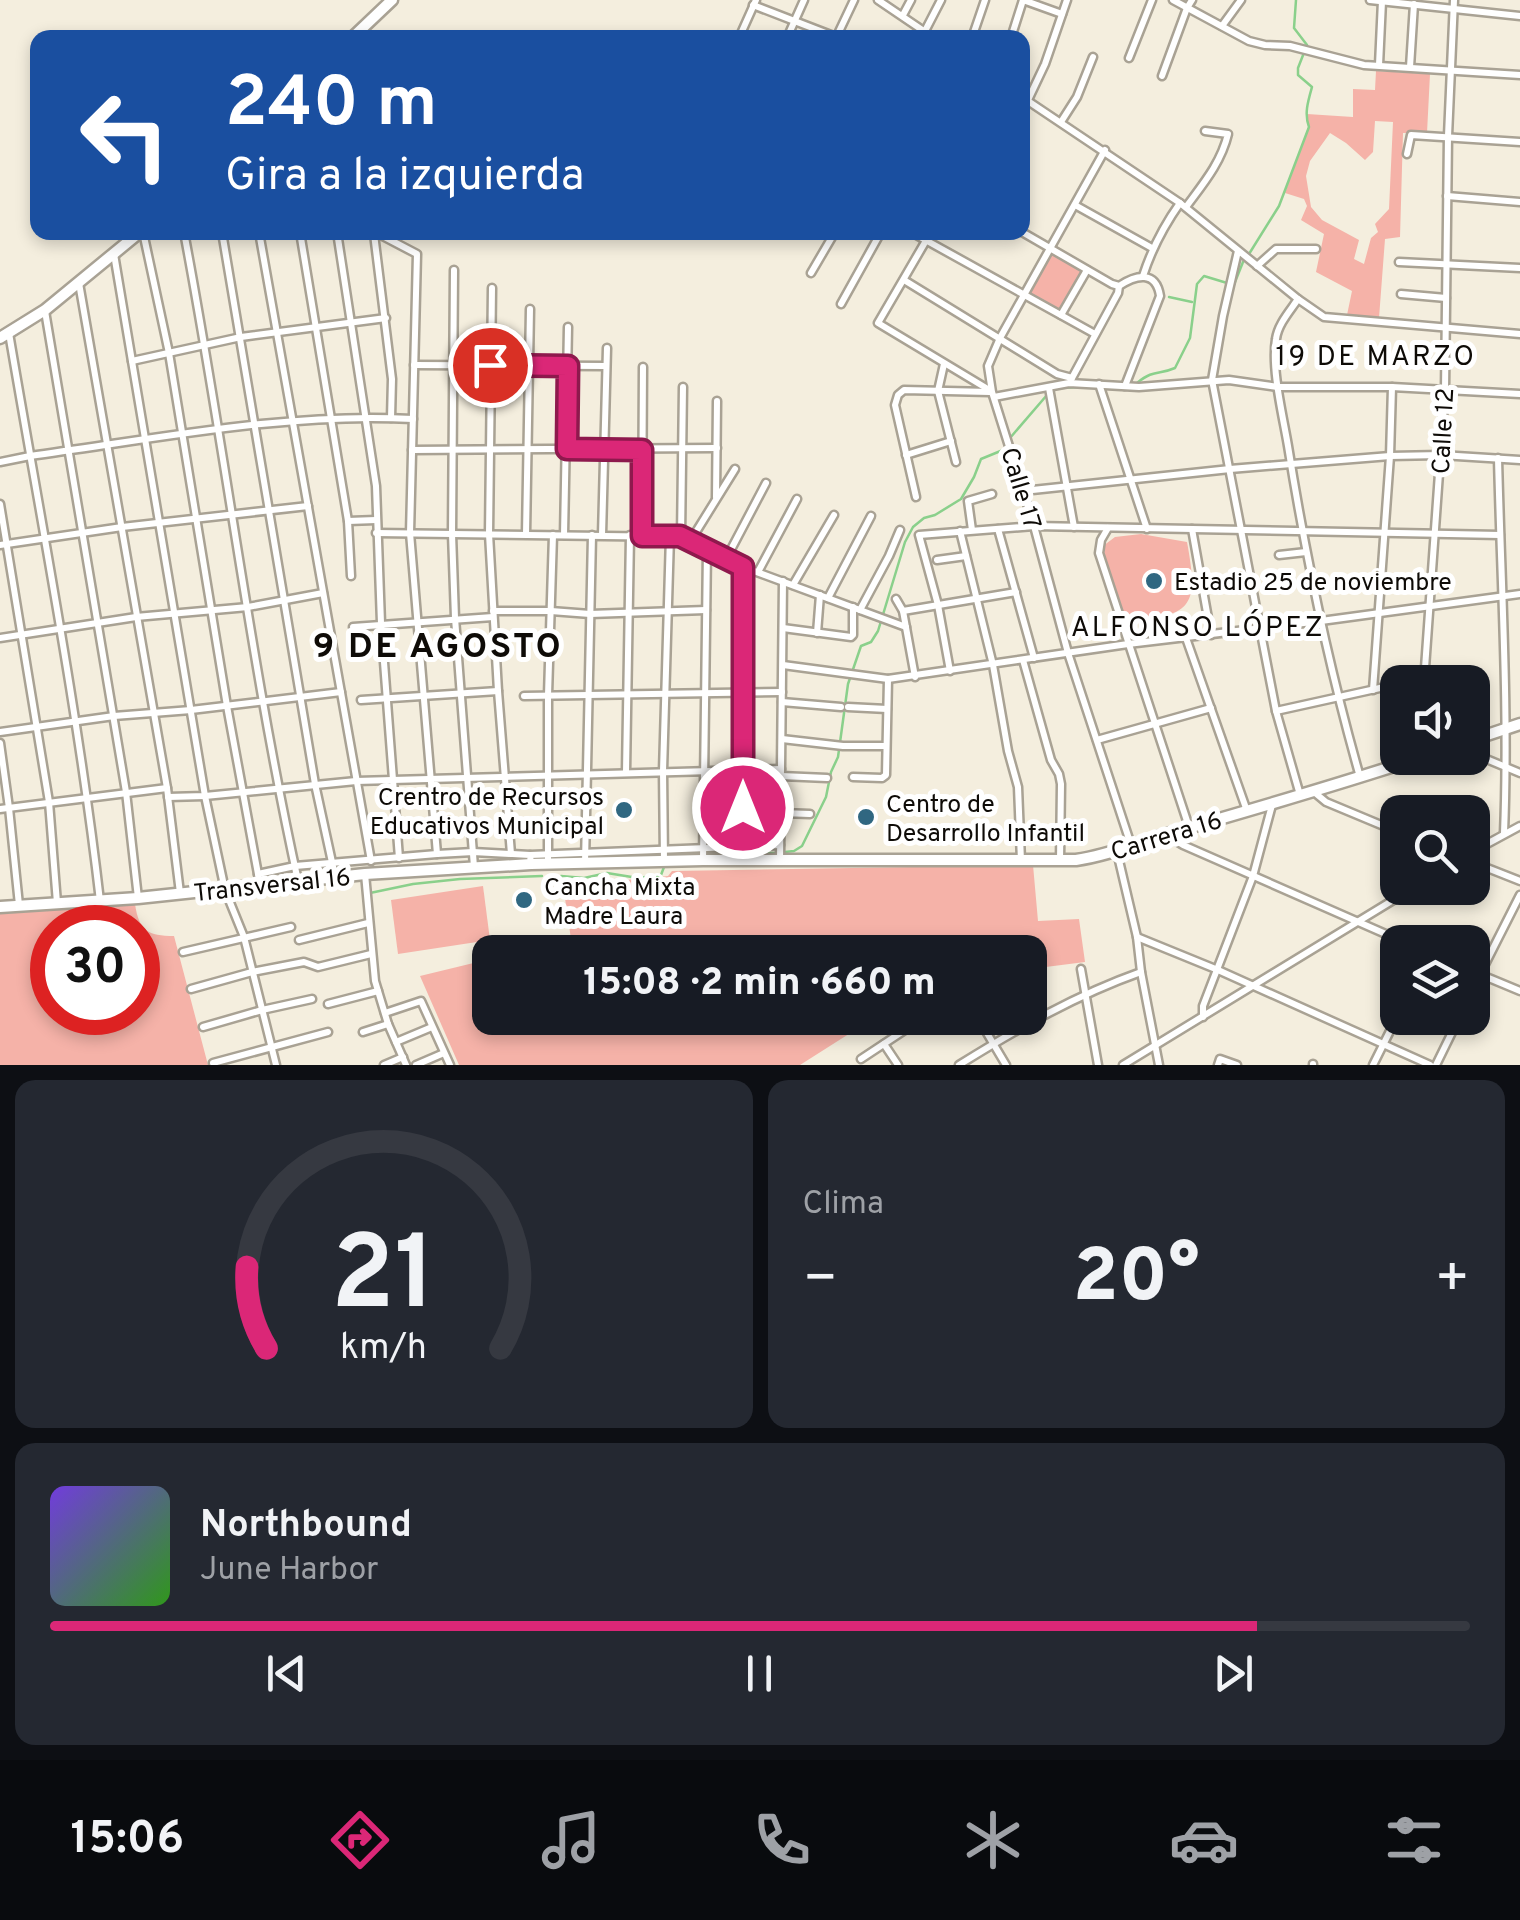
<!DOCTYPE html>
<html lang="es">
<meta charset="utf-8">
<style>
body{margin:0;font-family:Overpass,sans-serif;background:#242831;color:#f1f3f6;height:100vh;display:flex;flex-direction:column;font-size:38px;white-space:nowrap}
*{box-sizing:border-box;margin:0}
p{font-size:32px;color:#9ea1a6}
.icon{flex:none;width:55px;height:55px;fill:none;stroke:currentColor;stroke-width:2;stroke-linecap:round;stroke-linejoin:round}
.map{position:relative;height:1065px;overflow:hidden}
.details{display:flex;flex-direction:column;gap:15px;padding:15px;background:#0d0f14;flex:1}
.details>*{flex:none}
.guide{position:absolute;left:30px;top:30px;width:1000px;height:210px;border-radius:20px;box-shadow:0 5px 15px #0003;background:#1a4fa0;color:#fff;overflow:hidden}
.fabs{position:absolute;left:1380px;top:665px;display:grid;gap:20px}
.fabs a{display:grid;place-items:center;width:110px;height:110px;border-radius:20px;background:#171b24;box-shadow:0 5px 15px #0003;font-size:50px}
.speed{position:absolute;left:30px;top:905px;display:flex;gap:20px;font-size:50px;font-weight:700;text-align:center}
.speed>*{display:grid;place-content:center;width:130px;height:130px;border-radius:50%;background:#171b24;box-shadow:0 5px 15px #0003;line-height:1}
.speed .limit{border:15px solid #d22;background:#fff;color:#111}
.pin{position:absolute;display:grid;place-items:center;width:85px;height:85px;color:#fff;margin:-42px;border:5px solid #fff;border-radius:50%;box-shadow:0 2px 10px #0007}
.me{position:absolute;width:110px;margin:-55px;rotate:0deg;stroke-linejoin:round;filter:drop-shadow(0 0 8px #0008)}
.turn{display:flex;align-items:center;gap:35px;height:210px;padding:0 30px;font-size:45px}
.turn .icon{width:130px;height:130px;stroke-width:2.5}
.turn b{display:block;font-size:70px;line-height:85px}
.big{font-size:75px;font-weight:800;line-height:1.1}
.details .widget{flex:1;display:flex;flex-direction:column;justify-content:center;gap:15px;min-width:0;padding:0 35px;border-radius:20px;background:#242831}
.details .dial{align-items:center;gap:0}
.dial svg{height:260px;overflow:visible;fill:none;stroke:#363941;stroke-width:7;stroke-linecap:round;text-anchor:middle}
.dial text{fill:#f1f3f6;stroke:none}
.song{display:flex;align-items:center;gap:30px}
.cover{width:120px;height:120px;border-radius:15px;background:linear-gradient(135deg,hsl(260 70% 55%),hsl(110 70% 35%))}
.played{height:10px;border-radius:5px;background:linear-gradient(90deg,#db2777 85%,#363941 85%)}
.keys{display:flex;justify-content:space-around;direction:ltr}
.heat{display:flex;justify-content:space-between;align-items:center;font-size:55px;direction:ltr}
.details .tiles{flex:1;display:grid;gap:15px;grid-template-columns:1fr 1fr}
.widget:last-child{grid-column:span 2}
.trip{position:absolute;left:472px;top:935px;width:575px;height:100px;border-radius:20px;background:#171b24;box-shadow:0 5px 15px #0003;font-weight:800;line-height:100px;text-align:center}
.tab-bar{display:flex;height:160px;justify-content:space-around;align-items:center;background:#090b0e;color:#9ea1a6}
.tab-bar .icon{width:70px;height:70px}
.tab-bar .active{color:#db2777}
.tab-bar b{font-size:45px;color:#f1f3f6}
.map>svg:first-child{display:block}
.green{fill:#f5b2a8;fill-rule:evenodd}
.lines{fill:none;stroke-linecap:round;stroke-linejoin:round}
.stream{stroke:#8ad08b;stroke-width:2.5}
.street-casing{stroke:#a9a294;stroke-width:11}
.secondary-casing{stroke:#a9a294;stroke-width:15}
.street{stroke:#fff;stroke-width:6}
.secondary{stroke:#fff;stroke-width:10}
.route-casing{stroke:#8e194d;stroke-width:25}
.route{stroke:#db2777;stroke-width:18}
.poi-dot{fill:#306781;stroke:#fff;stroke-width:4}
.labels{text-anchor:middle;stroke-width:10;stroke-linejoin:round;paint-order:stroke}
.street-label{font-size:25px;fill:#0e0b07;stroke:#fff}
.poi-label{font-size:25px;fill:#0e0b07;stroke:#fff;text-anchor:start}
.neighbourhood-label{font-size:28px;letter-spacing:2.5px;fill:#0e0b07;stroke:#fff}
.district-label{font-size:35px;font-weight:bold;letter-spacing:2.5px;fill:#0e0b07;stroke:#fff}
</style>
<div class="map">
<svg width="1520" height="1065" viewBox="0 0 1520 1065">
<rect width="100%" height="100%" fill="#f4eede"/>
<g class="green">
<path d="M1376 71 1430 74 1427 133H1403L1400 237 1385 239 1379 318 1347 315 1352 291 1316 272 1324 234 1301 220 1307 206 1304 199 1285 193 1308 127 1307 114 1353 117V89L1375 90ZM1375 121 1393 122 1389 209 1375 224 1378 232 1371 238 1364 264 1354 259 1359 240 1322 220 1311 207 1306 176 1310 161 1330 133 1346 143 1365 160 1373 152Z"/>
<polygon points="1052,253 1084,271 1060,312 1028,294"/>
<path d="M1141 534 1187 542C1200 612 1190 613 1124 624L1106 565 1103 546 1115 537Z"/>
<path d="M1033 865 1038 921 1079 919 1085 962 1030 969V952H516L571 939 562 878C597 882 632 881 668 876L672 871Z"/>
<polygon points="483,886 490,940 398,954 391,900"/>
<path d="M135 904C139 931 148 936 174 936L208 1065H0V914ZM52 928H138V1012H52Z"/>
<polygon points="490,959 490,1018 874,1018 800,1065 459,1065 420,976"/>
</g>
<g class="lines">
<g class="stream">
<path d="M1249 254 1279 206 1309 127C1304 114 1308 101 1312 87L1298 75V68L1307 45 1294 28 1296 0"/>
<polyline points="1233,287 1243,262"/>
<polyline points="1169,297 1192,302"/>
<path d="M1137 383C1154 369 1159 375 1175 368L1190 338 1197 284 1204 276 1227 283"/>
<polyline points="1060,388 1081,387"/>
<polyline points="1010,438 1047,395"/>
<polyline points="708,852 739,853"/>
<polyline points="785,852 794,851 802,846 826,797 831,772 838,757 848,684 861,646 871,642 878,631 905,542 913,527 924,518 935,515 961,499 974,477 981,459 1003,450"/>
<polyline points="747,853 776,853"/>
<polyline points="669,855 670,853 697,852"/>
<polyline points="561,876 584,878 607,873 638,878 661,875 664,867"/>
<polyline points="370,893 413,884 460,879 542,876"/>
</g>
<defs>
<g id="street">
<polyline points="878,0 934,38"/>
<polyline points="1023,0 1062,14"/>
<polyline points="1173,0 1249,41 1265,45 1290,46 1364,65 1520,75"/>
<polyline points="1370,0 1520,16"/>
<polyline points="753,5 836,37"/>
<polyline points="903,15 911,0"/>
<polyline points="1222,26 1241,0"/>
<polyline points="925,31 941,0"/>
<polyline points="739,38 756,0"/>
<polyline points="787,38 804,0"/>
<polyline points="836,38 854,0"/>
<polyline points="972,38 985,0"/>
<polyline points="1011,38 1023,0"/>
<polyline points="1129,58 1152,0"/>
<polyline points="1379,65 1382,1"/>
<polyline points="1410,67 1414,4"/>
<polyline points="1162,76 1187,8 1192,0"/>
<polyline points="1022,97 1180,203 1298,299 1324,317 1520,334"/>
<polyline points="1028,100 1045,64 1067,0"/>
<polyline points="1061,122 1077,97 1093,57"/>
<polyline points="1105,150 1000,338 988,366 992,392 1034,526 1068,653 1131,845"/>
<polyline points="1407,154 1411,135 1520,142"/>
<polyline points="1447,196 1520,202"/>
<polyline points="1075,205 1152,248"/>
<path d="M1186 207C1203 184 1221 163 1228 134L1205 131"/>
<polyline points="143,232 169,353 227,706 260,885"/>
<path d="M184 232C225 448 251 667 298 881"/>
<polyline points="222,232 315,784 335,876"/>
<polyline points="259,232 371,861"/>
<polyline points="300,232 348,521 351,576"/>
<polyline points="337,232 376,486 381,623 399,858"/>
<polyline points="375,232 417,254 410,533 437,854"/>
<polyline points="911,232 1095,334"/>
<polyline points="931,232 878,323 991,391"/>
<path d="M1022 232 1112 284 1119 286C1136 275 1156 270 1160 296L1125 386"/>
<polyline points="374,234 392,379 391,418"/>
<polyline points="1238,251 1223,316 1212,380 1276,711 1300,795"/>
<polyline points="114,254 205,796 225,890 244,937 276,1065"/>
<polyline points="1399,262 1520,268"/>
<polyline points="1257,266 1276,249 1316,249"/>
<polyline points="454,270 452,534 455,618 474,867"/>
<polyline points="811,273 835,232"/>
<path d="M1143 276C1152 248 1163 227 1180 203"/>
<polyline points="904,280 1057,374 1072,378"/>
<polyline points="79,283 167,788 180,893"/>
<polyline points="492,288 489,534 498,691 511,854"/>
<polyline points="1401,294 1446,298"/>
<path d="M1298 299C1290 311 1278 324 1276 339 1271 369 1283 416 1288 446 1306 558 1329 668 1360 777"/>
<polyline points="841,304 881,232"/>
<polyline points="45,311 126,792 138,898"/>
<polyline points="1061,315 1087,270"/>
<path d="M9 333C41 522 78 710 100 901"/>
<polyline points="132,361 241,337 386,318"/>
<polyline points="944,364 938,391 956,462"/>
<polyline points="414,365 606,366"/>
<polyline points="1072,378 1118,293 1119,286"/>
<polyline points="1099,384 1147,529"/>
<polyline points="1049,388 1074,527"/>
<polyline points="994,397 1069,383 1139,387 1229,380 1278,387 1392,387 1520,394"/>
<polyline points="412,450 717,448"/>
<polyline points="906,455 951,441"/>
<path d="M1498 458C1501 583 1509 708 1504 833"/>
<path d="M0 462 30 456C154 439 287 412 413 419"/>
<polyline points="1023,491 1230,469 1390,456 1441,455 1520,460"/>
<polyline points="716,497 717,401"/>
<polyline points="916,497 895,405 898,395 904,390 990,392"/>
<polyline points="0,504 49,802 57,903"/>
<polyline points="348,521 376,520"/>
<polyline points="1108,528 1101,540 1099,553 1189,827"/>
<polyline points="998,529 1034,658"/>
<polyline points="1192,529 1211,635"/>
<polyline points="972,530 968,501 992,494"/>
<polyline points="960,531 993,665 1008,751 1018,787 1021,861"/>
<polyline points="376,533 681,537 743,567 906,627"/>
<polyline points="526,534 530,309"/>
<polyline points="564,535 568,327"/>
<polyline points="602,535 607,348"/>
<polyline points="642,535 643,367"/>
<polyline points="681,537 683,387"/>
<polyline points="691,540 735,469"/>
<polyline points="0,545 122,527 308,506"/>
<polyline points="1279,555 1306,552"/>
<polyline points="726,559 766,483"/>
<polyline points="937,560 966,556"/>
<polyline points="743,567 743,860"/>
<polyline points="758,572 797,499"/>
<polyline points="793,585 834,515"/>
<polyline points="828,598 871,516"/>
<polyline points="896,599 903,611 915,677"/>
<polyline points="860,610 889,556 900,530"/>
<polyline points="493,611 551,611 590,614 706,610"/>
<polyline points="903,611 1016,592"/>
<polyline points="353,627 493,617"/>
<polyline points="783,628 851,637 853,635 853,607"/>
<polyline points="817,633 820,595"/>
<polyline points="0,638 136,617 248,607 323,593"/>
<polyline points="1186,638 1247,811"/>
<polyline points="1023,660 1051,760 1059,774 1061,784 1060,860"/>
<polyline points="783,665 888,679 1128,644 1321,621 1520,594"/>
<polyline points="950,671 938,605 919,535 1034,526 1500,535"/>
<polyline points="1406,682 1424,679"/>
<polyline points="1424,682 1445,390 1448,136 1454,0"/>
<polyline points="1373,690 1390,456 1392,387"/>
<polyline points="524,696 782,692"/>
<polyline points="361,700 498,691"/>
<polyline points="782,702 841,707"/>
<polyline points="848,707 887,709"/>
<polyline points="1276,711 1398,684"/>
<polyline points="0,732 114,716 191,710 341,692"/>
<polyline points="782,739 843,746 886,746"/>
<polyline points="1097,740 1211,708"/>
<polyline points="0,743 9,808 19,905"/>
<polyline points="1472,753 1520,773"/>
<polyline points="626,772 630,535"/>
<polyline points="781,776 827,778"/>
<polyline points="853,777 882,778 886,775 888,679"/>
<polyline points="1314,792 1326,802 1398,832"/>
<polyline points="168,797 205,796 356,781 781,769"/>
<polyline points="0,809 167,788"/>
<polyline points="781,813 810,814"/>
<polyline points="1166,835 1183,845 1404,942"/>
<polyline points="1117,852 1137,937 1141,972 1159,1065"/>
<polyline points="1472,852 1520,826"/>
<polyline points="530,855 780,845"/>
<polyline points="703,860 707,549"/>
<polyline points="780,860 783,581"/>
<polyline points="664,861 663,771 670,536"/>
<polyline points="1472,862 1520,881"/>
<polyline points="548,863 548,695 553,535"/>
<polyline points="585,863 592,535"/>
<polyline points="258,874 295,866 437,854 473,852 530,855 531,864"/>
<polyline points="365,874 375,981 388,1024 406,1065"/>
<polyline points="1137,937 1218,970 1430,1065"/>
<polyline points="299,940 368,923"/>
<polyline points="183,952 291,927"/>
<polyline points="1081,969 1098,1065"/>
<polyline points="1472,971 1520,991"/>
<polyline points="191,989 252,972 304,962 318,967 371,954"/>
<polyline points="1472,990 1520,895"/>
<polyline points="328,1004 378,991"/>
<polyline points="385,1013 421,1001 450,1065"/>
<polyline points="1203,1017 1203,1006 1253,876 1272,805"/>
<polyline points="978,1018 1006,1065"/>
<polyline points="203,1027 262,1010 312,999"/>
<polyline points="363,1032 388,1024"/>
<polyline points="396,1042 432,1027"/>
<polyline points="884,1044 898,1065"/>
<polyline points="861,1059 923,1018"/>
<polyline points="213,1063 328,1032"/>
<polyline points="384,1065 403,1057"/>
<polyline points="416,1065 444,1053"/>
<path d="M959 1065C1017 1029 1076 995 1141 972"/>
<polyline points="1123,1065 1413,888"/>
<polyline points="1218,1065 1220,1059 1237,1065"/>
<polyline points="1313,1065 1313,1064"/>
<polyline points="1373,1065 1398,1015"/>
<polyline points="1436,1065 1459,1018"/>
</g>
<g id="secondary">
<polyline points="352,38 392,0"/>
<polyline points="0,338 45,310 140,232"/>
<polyline points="1472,740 1520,724"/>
<path d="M0 907 138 898 365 874 531 864 703 860H1076C1112 855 1146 839 1181 830 1261 807 1340 784 1419 758"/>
</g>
</defs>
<use href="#street" class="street-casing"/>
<use href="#secondary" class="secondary-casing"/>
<use href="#street" class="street"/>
<use href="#secondary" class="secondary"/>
</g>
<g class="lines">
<defs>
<polyline id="route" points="490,365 568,366 567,449 642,450 642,536 680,536 743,567 743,808"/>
</defs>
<use href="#route" class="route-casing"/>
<use href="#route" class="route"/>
</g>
<g class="poi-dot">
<circle cx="1154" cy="581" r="10"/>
<circle cx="624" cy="810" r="10"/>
<circle cx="866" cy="817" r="10"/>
<circle cx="524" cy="900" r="10"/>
</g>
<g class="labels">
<g class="street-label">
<text transform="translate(1442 431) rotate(-87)" y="9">Calle 12</text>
<text transform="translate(1022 488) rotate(73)" y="9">Calle 17</text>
<text transform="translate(1166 835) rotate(-17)" y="9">Carrera 16</text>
<text transform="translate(272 884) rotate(-6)" y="9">Transversal 16</text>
</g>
<g class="poi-label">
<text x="1174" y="590">Estadio 25 de noviembre</text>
<text x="604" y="805" text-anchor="end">Crentro de Recursos<tspan x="604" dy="29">Educativos Municipal</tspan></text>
<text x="886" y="812">Centro de<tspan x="886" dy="29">Desarrollo Infantil</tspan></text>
<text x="544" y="895">Cancha Mixta<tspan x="544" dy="29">Madre Laura</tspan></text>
</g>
<g class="neighbourhood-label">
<text x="1376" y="365">19 DE MARZO</text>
<text x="1198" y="636">ALFONSO LÓPEZ</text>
</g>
<g class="district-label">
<text x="438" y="657">9 DE AGOSTO</text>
</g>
</g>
</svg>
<div class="fabs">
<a><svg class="icon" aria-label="sound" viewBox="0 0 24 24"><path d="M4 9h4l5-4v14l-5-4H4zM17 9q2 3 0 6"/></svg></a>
<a><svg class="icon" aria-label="search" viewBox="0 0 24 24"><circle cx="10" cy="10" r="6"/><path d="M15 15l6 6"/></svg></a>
<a><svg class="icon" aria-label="layers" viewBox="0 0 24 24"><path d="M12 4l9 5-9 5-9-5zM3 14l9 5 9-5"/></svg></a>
</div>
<div class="speed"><div class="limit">30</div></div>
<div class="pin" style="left:490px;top:365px;background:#d93025"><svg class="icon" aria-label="arrive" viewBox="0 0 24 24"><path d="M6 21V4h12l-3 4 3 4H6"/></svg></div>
<svg class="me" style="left:743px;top:808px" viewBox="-20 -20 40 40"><circle r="17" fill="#db2777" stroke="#fff" stroke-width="3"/><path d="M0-11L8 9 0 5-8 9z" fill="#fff"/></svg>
<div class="trip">15:08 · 2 min · 660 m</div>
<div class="guide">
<div class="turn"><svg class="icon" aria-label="left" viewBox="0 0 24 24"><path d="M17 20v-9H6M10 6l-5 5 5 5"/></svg><div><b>240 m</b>Gira a la izquierda</div></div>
</div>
</div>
<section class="details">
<div class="tiles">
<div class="widget dial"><svg viewBox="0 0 100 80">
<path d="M14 69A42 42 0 1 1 86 69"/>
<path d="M14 69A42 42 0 0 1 8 44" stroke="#db2777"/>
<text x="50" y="56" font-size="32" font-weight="700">21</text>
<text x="50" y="72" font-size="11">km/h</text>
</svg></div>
<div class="widget"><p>Clima</p>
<div class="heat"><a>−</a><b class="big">20°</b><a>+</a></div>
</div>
<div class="widget">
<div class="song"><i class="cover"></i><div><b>Northbound</b><p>June Harbor</p></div></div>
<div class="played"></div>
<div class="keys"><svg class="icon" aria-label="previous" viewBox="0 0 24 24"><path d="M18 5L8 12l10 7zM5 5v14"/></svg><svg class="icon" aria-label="pause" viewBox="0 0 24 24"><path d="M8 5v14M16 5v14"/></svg><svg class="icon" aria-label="next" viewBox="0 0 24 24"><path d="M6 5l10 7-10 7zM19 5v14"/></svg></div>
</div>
</div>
</section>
<nav class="tab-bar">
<b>15:06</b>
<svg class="icon active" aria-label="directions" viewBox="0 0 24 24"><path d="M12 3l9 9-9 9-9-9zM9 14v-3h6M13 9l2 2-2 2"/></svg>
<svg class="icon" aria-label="music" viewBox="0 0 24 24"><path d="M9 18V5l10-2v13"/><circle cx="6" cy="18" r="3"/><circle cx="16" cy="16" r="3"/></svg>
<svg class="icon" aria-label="phone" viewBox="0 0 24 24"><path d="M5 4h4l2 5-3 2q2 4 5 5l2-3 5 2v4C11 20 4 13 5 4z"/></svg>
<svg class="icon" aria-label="climate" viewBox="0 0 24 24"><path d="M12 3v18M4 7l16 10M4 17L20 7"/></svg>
<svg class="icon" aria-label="car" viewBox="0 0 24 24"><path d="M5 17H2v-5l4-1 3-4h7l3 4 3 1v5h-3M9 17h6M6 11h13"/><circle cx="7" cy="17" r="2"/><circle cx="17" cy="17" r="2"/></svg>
<svg class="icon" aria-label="filters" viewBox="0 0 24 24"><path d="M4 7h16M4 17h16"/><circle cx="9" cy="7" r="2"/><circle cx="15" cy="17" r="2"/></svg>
</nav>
